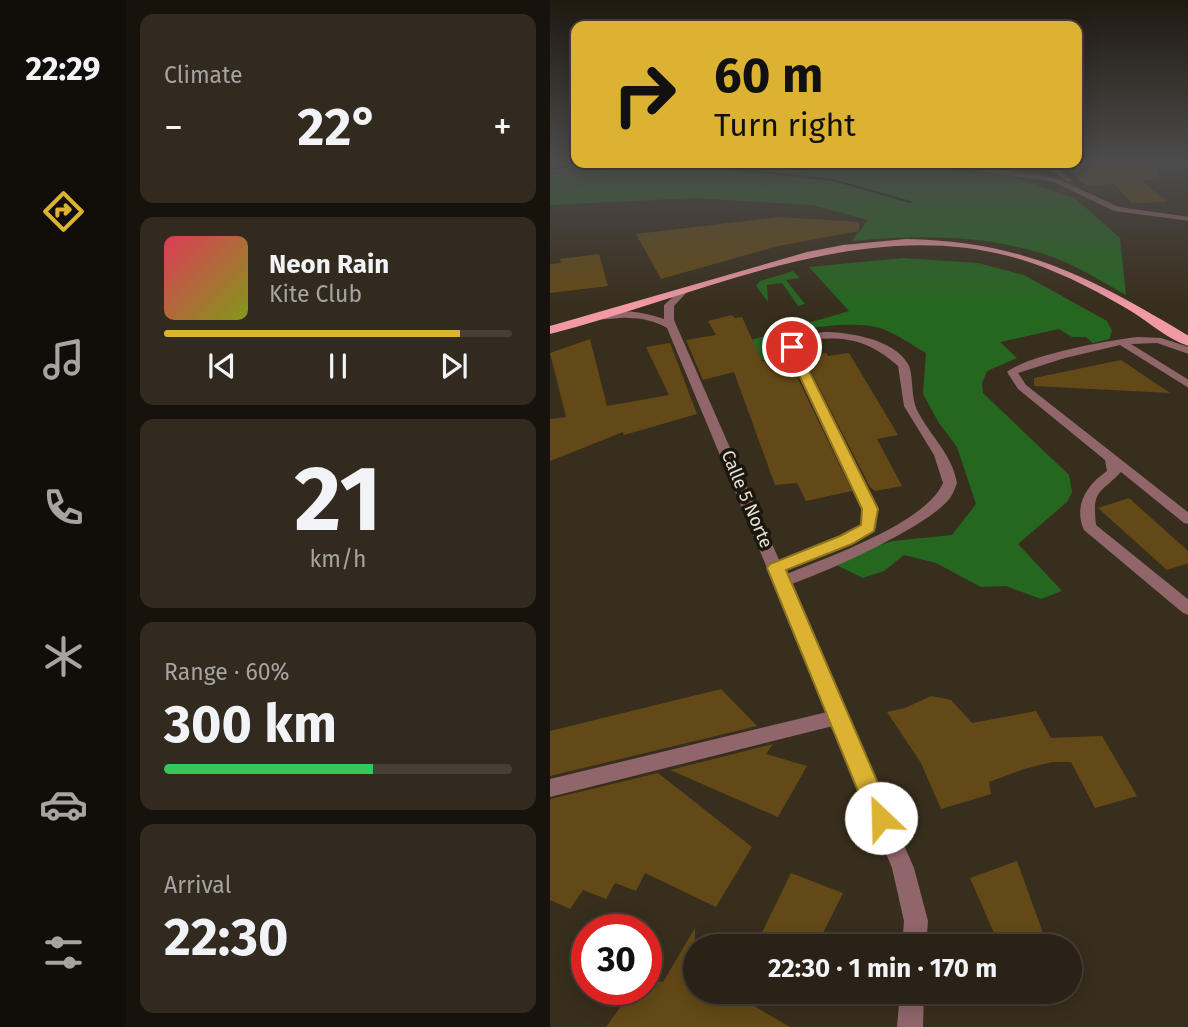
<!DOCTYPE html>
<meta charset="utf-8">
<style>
body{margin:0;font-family:"Fira Sans",sans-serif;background:#322a1f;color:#f1f3f6;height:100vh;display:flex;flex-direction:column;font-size:26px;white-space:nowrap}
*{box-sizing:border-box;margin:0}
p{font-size:23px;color:#a5a4a1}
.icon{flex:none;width:38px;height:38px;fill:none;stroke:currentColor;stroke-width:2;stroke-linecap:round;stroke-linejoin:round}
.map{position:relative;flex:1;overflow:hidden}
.sheet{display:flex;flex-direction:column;gap:14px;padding:14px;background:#17130c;width:424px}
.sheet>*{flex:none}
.banner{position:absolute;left:21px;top:21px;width:511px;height:147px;border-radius:14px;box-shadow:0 4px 18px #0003,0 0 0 2px #463f35;background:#dcb233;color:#111;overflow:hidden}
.speed{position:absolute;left:21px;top:914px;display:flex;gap:14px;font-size:35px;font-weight:700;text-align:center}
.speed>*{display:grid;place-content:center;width:91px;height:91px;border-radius:50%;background:#2a2216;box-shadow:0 4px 18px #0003,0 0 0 2px #463f35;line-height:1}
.speed .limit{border:10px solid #d22;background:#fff;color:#111}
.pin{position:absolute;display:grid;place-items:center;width:60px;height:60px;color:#fff;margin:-30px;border:4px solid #fff;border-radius:50%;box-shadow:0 2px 7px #0007}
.me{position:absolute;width:77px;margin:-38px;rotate:336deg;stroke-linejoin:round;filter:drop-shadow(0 0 5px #0008)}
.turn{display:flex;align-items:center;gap:24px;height:147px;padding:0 28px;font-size:32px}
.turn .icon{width:91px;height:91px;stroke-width:2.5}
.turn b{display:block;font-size:49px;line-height:60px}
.big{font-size:52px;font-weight:700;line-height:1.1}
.sheet .widget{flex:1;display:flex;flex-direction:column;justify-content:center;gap:10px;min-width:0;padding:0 24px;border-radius:14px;background:#322a1f}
.sheet .dial{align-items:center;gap:0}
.dial b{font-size:91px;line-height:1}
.song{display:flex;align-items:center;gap:21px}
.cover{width:84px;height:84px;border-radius:10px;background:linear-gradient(135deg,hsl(350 70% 55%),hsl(70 70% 35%))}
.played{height:7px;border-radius:4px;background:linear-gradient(90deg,#dcb233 85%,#463f35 85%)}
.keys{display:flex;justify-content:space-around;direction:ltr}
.heat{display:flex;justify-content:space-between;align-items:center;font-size:38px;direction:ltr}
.charge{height:10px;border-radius:5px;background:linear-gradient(90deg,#34c759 60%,#463f35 0)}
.trip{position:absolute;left:133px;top:934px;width:399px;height:70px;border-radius:35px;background:#2a2216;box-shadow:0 4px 18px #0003,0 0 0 2px #463f35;font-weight:700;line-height:70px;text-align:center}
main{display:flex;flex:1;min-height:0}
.dock{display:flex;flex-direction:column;width:126px;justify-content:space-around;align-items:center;background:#110e09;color:#a5a4a1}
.dock .icon{width:49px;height:49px}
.dock .on{color:#dcb233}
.dock b{font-size:32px;color:#f1f3f6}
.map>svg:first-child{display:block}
.green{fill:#266720}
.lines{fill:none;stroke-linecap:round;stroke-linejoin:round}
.stream{fill:#091c1f;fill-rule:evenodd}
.building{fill:#634917}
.lane{fill:#91666b;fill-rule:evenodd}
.street{fill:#91666b;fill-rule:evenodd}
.primary{fill:#f19aa6;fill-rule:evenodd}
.route{fill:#dcb233;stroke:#8f7421;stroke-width:2}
.labels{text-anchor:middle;stroke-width:7;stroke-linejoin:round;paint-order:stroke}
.street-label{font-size:18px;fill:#e7e1d7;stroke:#1b170f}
</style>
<main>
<nav class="dock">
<b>22:29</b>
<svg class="icon on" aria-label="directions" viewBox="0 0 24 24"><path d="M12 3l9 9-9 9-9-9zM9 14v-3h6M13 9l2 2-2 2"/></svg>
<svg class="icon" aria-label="music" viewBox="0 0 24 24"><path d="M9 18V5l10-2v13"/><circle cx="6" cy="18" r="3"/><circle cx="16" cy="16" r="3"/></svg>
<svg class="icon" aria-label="phone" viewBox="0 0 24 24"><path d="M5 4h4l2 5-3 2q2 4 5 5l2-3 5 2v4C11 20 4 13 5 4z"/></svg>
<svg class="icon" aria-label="climate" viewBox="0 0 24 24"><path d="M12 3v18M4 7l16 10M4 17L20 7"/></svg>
<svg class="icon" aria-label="car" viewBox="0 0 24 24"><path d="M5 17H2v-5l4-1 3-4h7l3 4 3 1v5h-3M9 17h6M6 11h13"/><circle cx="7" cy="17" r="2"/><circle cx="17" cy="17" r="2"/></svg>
<svg class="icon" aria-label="filters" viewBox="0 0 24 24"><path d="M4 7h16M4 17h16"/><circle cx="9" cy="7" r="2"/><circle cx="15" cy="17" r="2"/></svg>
</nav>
<section class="sheet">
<div class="widget"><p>Climate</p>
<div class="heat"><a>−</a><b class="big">22°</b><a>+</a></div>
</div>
<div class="widget">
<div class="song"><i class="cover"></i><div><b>Neon Rain</b><p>Kite Club</p></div></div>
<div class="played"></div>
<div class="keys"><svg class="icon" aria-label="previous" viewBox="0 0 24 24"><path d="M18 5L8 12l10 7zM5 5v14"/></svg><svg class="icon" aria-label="pause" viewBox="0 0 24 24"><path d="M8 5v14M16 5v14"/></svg><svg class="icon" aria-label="next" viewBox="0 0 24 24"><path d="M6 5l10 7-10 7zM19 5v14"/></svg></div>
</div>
<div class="widget dial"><b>21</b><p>km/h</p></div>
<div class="widget"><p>Range · 60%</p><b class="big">300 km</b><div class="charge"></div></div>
<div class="widget"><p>Arrival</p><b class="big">22:30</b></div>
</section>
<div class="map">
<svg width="639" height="1027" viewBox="0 0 639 1027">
<rect width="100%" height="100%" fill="#382e1d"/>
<g class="green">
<path d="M0 162 303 163 366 166 463 177 526 199 570 238 576 295C549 280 523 263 494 254 431 234 368 235 302 241L318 220 262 205 144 198 0 205Z"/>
<path d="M353 258 428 263 474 275 557 321 562 331 559 339 543 343 536 337H522L509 329 450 342 467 358 437 371 432 383 433 393 519 475 522 492 517 502 468 544 512 591 491 599 456 586 431 587 386 563 354 555 334 571 313 578 278 561 343 541 402 535 426 504 407 447 389 423 373 394 376 353C362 345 348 335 333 329 313 321 249 324 233 340 228 345 226 352 224 359L211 360 201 340 299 311 259 267Z"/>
<polygon points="243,271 250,278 236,280 255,304 248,306 232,283 217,285 218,302 206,286 210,281"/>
</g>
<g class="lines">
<polygon class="stream" points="28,164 163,166 283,179 364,202 360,203 283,181 163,168 28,166 0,170 0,168"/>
</g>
<g class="building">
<polygon points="512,163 608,163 609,179 591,181 618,202 582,203 564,184 536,186"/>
<polygon points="228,217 309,222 309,231 228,246 111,279 86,234"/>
<polygon points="49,254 58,286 0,293 0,264 11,263 10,259"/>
<polygon points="182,315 185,318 192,317 212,361 238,358 302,491 256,501 247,483 225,485 184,372 153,380 136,340 166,335 158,321"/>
<polygon points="40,339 57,406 119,395 96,347 120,343 147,414 74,435 73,432 0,461 0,419 16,417 0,353"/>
<polygon points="277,353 278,356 299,353 348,435 327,439 352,486 325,491 320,487 253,356"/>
<polygon points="571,360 620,393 484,386 484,378"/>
<polygon points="579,498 639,552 639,563 617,570 548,508"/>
<polygon points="171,689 207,726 0,776 0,731"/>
<polygon points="381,696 401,700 422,723 486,711 501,738 552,736 587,796 545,808 521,762 502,762 474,769 439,782 441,794 391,809 371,763 337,712 355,708"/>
<polygon points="223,744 216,754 257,766 228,817 120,770"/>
<polygon points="108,773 202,847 166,907 95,873 86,891 65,883 56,899 33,890 20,909 0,900 0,799"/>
<polygon points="467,861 498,947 450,947 420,878"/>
<polygon points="241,873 293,893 266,947 205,947"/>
<polygon points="145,928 145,992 180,992 240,1027 56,1027 83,989 96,989 96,981 113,982"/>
</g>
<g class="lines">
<g class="lane">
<path d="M274 332C298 332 344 339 358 364 364 374 360 397 368 412 381 437 402 454 407 483 405 488 403 494 400 498 380 526 267 577 232 587L227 586 224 582 227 578C269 560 375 525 393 483L384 455 354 406 348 366C315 337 289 335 247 342L246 347 327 508 326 528 301 543 231 572H221L218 568 221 564 291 537 312 526 313 508 236 347 238 338Z"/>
<path d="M588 337 611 338 639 347V354L607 343 581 344 639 380V388L570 345 515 358 468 373 476 385 639 513V524L634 523 571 472C549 495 542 489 546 525L639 600V615L633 613 534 530C523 505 537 485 557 471L555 460 468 389 457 372C478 355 559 340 588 337Z"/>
</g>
<g class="street">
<polygon points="400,163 506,178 569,207 639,217 639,221 564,211 504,182 413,169"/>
<polygon points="493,163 500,163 523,181 518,182"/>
<path d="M133 288 138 291 124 306V320L364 868 378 921 376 947H352L354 921 342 868 283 726 0 797V779L277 712 117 328C105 321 92 318 78 318 67 317 52 322 43 317 62 306 95 312 114 319V305Z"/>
<polygon points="350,992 374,992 373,1027 347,1027"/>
</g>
<path class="primary" d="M356 239C473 241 541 277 639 336V346C619 340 601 324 584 313 551 293 517 275 479 262 320 209 153 295 0 334V326L257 252 293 245Z"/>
</g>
<linearGradient id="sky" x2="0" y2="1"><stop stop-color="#1f1910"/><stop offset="0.53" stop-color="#4d4c4c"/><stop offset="1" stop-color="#4d4c4c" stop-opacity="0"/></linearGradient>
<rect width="639" height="306" fill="url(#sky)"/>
<polygon class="route" points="242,343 247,347 328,509 324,531 302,544 236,570 343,818 339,825 331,829 323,825 319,818 217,568 220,564 290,536 311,525 312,509 236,347"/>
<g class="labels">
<g class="street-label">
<text transform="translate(197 499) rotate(67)" y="6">Calle 5 Norte</text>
</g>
</g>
</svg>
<div class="speed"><div class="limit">30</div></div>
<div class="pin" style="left:242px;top:347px;background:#d93025"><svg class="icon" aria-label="arrive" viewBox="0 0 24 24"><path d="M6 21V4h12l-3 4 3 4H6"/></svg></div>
<svg class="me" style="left:331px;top:818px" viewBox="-20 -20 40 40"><circle r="19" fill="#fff"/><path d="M0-13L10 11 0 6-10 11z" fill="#dcb233"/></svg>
<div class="trip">22:30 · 1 min · 170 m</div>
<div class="banner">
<div class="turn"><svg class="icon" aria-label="right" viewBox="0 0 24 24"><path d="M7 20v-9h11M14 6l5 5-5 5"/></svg><div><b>60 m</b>Turn right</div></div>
</div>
</div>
</main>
